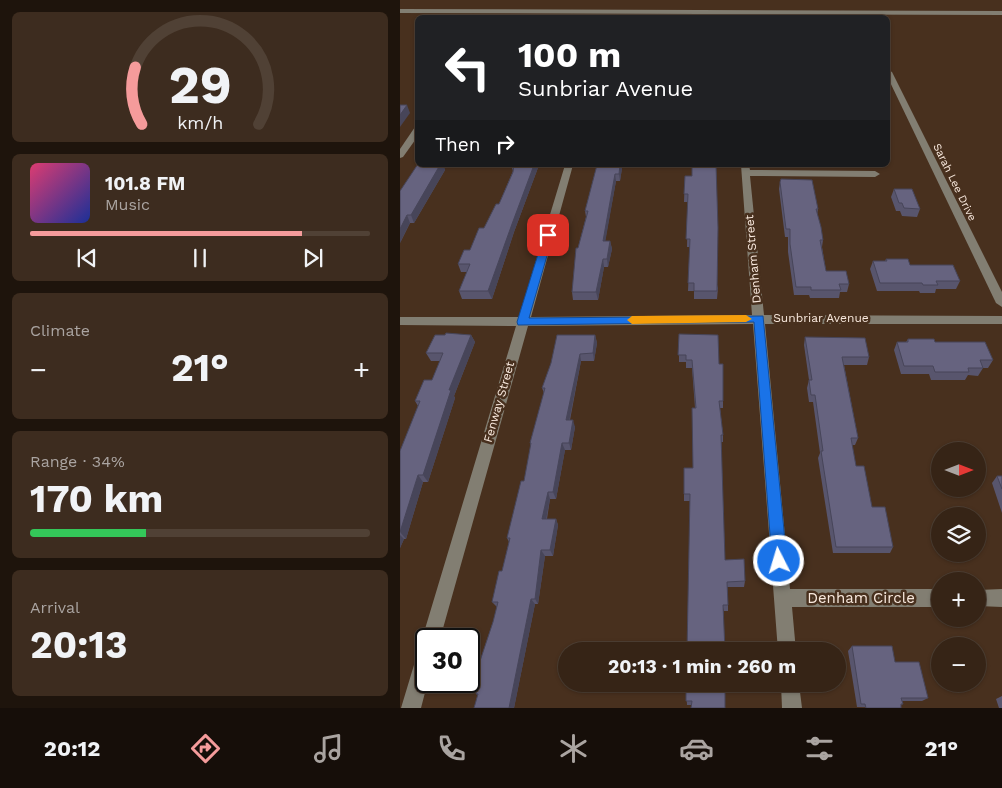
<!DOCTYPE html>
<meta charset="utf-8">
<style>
body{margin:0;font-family:"Work Sans",sans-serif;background:#3d2c1f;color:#f1f3f6;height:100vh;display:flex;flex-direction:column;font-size:19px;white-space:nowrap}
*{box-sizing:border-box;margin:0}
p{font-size:16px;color:#aaa4a1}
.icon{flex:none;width:28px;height:28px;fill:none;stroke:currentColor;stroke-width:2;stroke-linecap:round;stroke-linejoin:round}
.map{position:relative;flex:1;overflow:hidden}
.drawer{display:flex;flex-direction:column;gap:12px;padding:12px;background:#1e140c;width:400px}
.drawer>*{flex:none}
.top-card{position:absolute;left:15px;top:15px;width:475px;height:152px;border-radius:8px;box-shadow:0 1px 4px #0004,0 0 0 1px #504135;background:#202124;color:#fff;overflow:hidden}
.needle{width:32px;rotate:90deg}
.buttons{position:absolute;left:531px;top:442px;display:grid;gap:10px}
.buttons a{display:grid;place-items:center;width:55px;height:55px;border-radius:50%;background:#362416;box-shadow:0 1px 4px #0004,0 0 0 1px #504135;font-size:25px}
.speed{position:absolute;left:15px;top:628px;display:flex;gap:10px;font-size:25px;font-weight:700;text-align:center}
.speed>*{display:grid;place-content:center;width:65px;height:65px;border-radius:50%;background:#362416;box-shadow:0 1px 4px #0004,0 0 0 1px #504135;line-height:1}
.speed .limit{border:2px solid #111;border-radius:8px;background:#fff;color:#111}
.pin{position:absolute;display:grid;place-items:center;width:42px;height:42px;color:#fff;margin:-21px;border-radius:10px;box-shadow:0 2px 8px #0006}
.me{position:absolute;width:55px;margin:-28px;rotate:355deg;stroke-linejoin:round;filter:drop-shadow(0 0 4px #0008)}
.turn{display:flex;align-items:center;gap:18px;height:105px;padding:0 20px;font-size:22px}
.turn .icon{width:65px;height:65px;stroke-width:2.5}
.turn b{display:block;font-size:35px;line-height:42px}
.then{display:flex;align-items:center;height:48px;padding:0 20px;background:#0003;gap:10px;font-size:19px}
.big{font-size:38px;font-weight:700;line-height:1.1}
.drawer .widget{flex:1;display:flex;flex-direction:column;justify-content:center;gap:8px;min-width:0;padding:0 18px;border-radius:8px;background:#3d2c1f}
.drawer .dial{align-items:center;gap:0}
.dial svg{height:130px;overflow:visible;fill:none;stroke:#504135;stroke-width:7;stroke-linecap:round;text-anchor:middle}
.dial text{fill:#f1f3f6;stroke:none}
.song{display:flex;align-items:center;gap:15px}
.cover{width:60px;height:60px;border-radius:8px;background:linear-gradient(135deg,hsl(340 70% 55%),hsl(230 70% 35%))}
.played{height:5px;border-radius:2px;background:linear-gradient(90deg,#f59b9b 80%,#504135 80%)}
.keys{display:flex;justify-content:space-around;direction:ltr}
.heat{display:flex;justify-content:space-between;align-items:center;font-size:28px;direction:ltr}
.charge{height:8px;border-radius:4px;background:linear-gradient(90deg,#34c759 34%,#504135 0)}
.trip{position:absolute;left:158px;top:642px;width:288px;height:50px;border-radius:25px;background:#362416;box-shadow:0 1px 4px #0004,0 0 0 1px #504135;font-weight:700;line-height:50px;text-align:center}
.tab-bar{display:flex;height:80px;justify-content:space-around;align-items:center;background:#160e09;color:#aaa4a1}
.tab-bar .icon{width:35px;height:35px}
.tab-bar .selected{color:#f59b9b}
.tab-bar b{font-size:22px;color:#f1f3f6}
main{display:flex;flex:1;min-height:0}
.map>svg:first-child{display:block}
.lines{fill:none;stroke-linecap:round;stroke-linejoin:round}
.minor{fill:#827e72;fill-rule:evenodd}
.wall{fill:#58556d}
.shaded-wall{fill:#474559}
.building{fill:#66637f;stroke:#474559}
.route{fill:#1a73e8;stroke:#114b97}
.slow{fill:#f59e0b}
.labels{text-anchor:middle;stroke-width:5;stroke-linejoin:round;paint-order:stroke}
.far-street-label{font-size:11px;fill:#f8e8dd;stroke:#48301e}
.street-label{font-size:12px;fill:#f8e8dd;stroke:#48301e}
.near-street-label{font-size:15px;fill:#f8e8dd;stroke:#48301e}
</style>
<main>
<section class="drawer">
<div class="widget dial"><svg viewBox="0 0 100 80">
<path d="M14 69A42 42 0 1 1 86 69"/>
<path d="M14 69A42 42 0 0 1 10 34" stroke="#f59b9b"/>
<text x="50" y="56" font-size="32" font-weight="700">29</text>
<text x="50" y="72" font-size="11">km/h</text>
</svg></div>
<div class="widget">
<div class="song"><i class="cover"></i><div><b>101.8 FM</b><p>Music</p></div></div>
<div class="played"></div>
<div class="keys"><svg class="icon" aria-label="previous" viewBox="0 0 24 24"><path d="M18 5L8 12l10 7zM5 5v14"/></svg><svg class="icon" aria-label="pause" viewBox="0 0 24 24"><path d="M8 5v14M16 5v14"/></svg><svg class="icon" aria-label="next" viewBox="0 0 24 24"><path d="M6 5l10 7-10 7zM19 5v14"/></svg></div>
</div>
<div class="widget"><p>Climate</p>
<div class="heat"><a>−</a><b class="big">21°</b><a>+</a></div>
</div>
<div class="widget"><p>Range · 34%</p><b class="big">170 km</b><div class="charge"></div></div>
<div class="widget"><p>Arrival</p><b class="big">20:13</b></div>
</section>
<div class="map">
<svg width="602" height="708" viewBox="0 0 602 708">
<rect width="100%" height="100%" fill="#48301e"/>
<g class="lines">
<g class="minor">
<polygon points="0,9 602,11 602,15 0,13"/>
<polygon points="488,70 492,72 602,292 602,307 596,303 488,78"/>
<polygon points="15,127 18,127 18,136 3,157 0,158 0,149"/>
<polygon points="165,165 173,165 131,317 352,315 341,165 349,165 350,170 475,171 480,174 475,177 350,176 364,315 602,316 602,324 365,324 390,589 540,589 540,607 392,607 396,651 378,651 353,324 128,326 40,639 26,639 26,681 28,681 21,708 1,708 17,655 20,649 26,646 22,639 116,326 0,325 0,317 119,317"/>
<polygon points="602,589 602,607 578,606 578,590"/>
<polygon points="381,684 399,684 402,708 382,708"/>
</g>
</g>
<g class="wall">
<polygon points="488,134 490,140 488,147"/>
<polygon points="18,165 43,165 45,170 14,223 10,223 0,243"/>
<polygon points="111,165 139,165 114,232 92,299 62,299 59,291 67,272 61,272 58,264 70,250 99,204 113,171"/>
<polygon points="197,165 221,165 222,168 220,181 216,181 205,241 210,241 212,249 208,267 204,267 198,300 173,300 172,292 178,248 186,217 185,211"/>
<polygon points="285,176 318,288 317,299 294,299 294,291 288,291 290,247 287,247 288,202 284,202"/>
<polygon points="380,182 418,209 417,215 423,240 422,247 426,271 449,284 447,292 440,292 439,298 410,298 409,295 394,295 388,252 388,237 385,237 379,189"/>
<polygon points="494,189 520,209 517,217 502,216 500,211 496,211 491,197"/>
<polygon points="486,259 510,265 560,281 556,289 536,289 535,293 520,293 519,291 477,291 470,269 473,261 485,261"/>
<polygon points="279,334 319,364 323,401 323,408 320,408 323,435 323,442 321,442 325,560 345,581 344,587 327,587 328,605 328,611 324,611 290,501 284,501 284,494 293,468 295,408 292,368 286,368 286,362 279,362"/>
<polygon points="71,335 75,342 54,396 55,398 28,482 23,482 6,539 4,539 0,548 0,451 18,406 15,401 32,380 40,361 31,361 26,353"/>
<polygon points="195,335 197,343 194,361 181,361 170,420 175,427 171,450 165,450 156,499 150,499 147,519 156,519 158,525 153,556 145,556 138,604 135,604 114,708 74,708 78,695 76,694 79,680 75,676 93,622 97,607 92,602 102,571 109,542 107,538 124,481 131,446 130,443 144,393 142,388"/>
<polygon points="405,337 469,357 467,365 444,365 458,438 455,445 452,445 456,466 472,507 493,547 490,553 433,553 418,458 420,453 413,402 409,402 407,388 409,380 404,345"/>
<polygon points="508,339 535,342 593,360 588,368 583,368 578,376 568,375 565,380 531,380 529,374 501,374 494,350 497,342 506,342"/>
<polygon points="597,476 602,476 602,513 592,483"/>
<polygon points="452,646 495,662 528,698 522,701 502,701 503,704 501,705 501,708 457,707 448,651"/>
<polygon points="286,684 330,684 329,686 325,686 292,705 287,705"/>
<polygon points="602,696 602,708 599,708 596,699"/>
</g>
<g class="shaded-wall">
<polygon points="7,105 10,113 0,127 0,115"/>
<polygon points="39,165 43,165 45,170 14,223 11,215"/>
<polygon points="134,165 139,165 114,232 92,299 88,291 112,224"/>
<polygon points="220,165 221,165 222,168 220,181 219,174"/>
<polygon points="215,174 216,181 204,249 203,241"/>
<polygon points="7,215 10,223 0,243 0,229"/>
<polygon points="210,241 212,249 208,267 207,259"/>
<polygon points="203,259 204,267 198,300 196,292"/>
<polygon points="71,335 75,342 54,396 55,398 28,482 23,475 49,390"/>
<polygon points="195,335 197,343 194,361 193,353"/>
<polygon points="180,354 181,361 168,427 166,420"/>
<polygon points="173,420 175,427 171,450 169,443"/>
<polygon points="162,443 165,450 156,499 153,492"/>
<polygon points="18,475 23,482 6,539 0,532"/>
<polygon points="148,492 150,499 145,525 142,519"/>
<polygon points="156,519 158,525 153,556 150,550"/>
<polygon points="0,535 4,539 0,548"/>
<polygon points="141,550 145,556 138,604 135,599"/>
<polygon points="131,599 135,604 114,708 109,708"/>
</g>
<g class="building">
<polygon points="0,105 7,105 0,115"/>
<polygon points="18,164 18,165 40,165 11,215 7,215 0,229 0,191"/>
<polygon points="114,165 134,165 112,224 88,291 59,291 70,264 58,264 64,250 70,250 79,228 84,228 96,204 99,204 113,172"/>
<polygon points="197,165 220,165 219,174 215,174 203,241 210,241 207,259 203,259 196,292 172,292 176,248 178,248 188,211 185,211"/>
<polygon points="292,165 316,165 318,228 317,291 294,291 294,283 288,283 290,239 286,239 288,194 284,194 285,176 292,176"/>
<polygon points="381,179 412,180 418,209 416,209 421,227 423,240 420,240 426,271 446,271 449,284 439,284 441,290 411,290 411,287 396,287 390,244 390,229 386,229 380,182"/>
<polygon points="494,189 512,189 520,209 504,208 502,203 499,203"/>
<polygon points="486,259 508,259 510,265 553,265 560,281 536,281 538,285 523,285 522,283 480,283 473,261 487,261"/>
<polygon points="46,333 71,335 49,390 51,390 23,475 18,475 0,532 0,451 20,401 15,401 24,380 32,380 43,353 26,353 35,335 45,335"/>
<polygon points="279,334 318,335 319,364 323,364 323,401 319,401 323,435 321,435 325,560 344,559 345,581 327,582 328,605 323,605 325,651 287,651 290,494 284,494 284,468 293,468 292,408 296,408 292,360 286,360 286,355 278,355"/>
<polygon points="157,335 195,335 193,353 180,354 166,420 173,420 169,443 162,443 153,492 148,492 142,519 156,519 150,550 141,550 135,599 131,599 109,708 74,708 78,694 76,694 80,676 75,676 93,622 98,602 92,602 99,571 102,571 110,538 107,538 121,481 124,481 131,443 130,443 145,388 142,388 151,363"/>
<polygon points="405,337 465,338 469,357 442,357 458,438 451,438 456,466 464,466 472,507 485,507 493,547 436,547 421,451 423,451 415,395 411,395 409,380 412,380"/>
<polygon points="508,339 534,339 535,342 585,342 593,360 580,360 583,368 568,368 569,372 535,372 533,366 504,366 497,342 508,342"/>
<polygon points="597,476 602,476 602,489"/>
<polygon points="452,646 492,646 495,662 519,662 528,698 501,698 503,704 501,704 501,708 466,708 465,704 461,704"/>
<polygon points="286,684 325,684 325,708 291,708 292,701 286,701"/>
</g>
<polygon class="route" points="148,232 153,235 129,318 363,316 387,561 385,566 379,568 374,566 372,561 354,322 118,325 117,322 144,235"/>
<polygon class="slow" points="346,315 352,319 346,322 232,324 227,320 232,316"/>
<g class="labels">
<g class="far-street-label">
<text transform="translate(555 182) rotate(64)" y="4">Sarah Lee Drive</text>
</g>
<g class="street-label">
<text transform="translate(353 259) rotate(-95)" y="4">Denham Street</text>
<text x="421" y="322">Sunbriar Avenue</text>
<text transform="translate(99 402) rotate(-74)" y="4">Fenway Street</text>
</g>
<g class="near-street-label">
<text x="461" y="603">Denham Circle</text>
</g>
</g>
</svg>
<div class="buttons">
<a><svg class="needle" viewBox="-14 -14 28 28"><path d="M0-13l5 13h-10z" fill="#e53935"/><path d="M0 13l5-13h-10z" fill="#aaa4a1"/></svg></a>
<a><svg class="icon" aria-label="layers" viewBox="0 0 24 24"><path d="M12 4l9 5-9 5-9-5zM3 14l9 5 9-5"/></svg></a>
<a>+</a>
<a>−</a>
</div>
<div class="speed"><div class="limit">30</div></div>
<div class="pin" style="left:148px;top:235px;background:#d93025"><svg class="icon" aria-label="arrive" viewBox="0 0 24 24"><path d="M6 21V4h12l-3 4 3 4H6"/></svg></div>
<svg class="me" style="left:379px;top:561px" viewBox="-20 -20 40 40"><circle r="17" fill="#1a73e8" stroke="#fff" stroke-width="3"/><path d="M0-11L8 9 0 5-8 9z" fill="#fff"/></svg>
<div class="trip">20:13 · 1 min · 260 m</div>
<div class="top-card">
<div class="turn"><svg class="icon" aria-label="left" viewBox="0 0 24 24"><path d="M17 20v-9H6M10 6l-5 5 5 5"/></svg><div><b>100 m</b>Sunbriar Avenue</div></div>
<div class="then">Then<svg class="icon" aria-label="right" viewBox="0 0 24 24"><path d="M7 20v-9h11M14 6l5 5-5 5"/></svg></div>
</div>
</div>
</main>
<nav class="tab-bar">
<b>20:12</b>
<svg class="icon selected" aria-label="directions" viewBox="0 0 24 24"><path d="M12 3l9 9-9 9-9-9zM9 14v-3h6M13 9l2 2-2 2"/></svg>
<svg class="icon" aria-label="music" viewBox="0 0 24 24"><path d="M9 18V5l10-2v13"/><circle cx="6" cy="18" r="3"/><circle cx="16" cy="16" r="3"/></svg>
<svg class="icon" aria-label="phone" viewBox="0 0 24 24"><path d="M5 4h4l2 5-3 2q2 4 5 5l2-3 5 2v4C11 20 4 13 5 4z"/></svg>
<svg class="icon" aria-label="climate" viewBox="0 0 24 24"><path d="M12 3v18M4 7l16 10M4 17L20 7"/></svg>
<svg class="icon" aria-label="car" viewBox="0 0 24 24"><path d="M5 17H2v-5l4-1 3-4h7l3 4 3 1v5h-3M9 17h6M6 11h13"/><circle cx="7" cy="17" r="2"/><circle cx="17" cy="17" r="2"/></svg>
<svg class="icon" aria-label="filters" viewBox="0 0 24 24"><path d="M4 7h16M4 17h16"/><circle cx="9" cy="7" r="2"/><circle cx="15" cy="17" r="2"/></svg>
<b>21°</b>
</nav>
